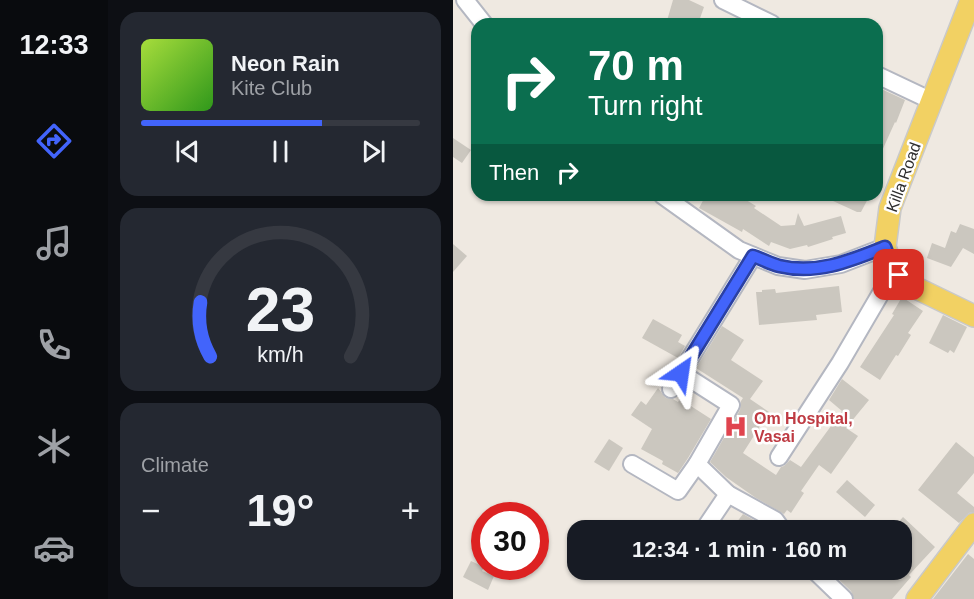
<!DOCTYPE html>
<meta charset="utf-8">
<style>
body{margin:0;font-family:Arial,sans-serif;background:#242831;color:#f1f3f6;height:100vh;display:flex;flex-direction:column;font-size:22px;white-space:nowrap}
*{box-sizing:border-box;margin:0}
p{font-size:20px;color:#9ea1a6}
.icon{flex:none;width:33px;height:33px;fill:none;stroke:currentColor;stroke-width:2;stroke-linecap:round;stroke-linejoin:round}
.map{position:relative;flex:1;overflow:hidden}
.panel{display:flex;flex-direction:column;gap:12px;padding:12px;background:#0d0f14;width:345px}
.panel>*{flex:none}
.guide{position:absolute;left:18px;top:18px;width:412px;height:183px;border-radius:18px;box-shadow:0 2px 4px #0004;background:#0b6e4f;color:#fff;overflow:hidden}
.speed{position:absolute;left:18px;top:502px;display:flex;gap:12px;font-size:30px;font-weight:700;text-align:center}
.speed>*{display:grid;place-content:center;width:78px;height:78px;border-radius:50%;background:#171b24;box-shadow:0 2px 4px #0004;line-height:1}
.speed .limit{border:9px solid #d22;background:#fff;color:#111}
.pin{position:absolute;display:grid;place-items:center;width:51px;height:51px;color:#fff;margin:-26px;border-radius:12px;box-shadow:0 3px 9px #0006}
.me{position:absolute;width:66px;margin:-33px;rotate:32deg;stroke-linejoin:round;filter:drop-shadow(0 0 4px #0008)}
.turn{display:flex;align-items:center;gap:21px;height:126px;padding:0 18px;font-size:27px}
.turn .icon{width:78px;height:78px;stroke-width:2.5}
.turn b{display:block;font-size:42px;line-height:51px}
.then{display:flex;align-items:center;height:57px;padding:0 18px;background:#0003;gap:12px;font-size:22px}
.big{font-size:45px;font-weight:700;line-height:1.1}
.panel .card{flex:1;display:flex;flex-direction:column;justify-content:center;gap:9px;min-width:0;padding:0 21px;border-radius:18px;background:#242831}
.panel .dial{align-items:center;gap:0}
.dial svg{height:156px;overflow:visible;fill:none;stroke:#363941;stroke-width:7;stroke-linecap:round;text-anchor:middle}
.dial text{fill:#f1f3f6;stroke:none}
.song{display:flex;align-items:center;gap:18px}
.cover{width:72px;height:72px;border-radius:9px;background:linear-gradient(135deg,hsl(80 70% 55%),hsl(110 70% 35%))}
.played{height:6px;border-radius:3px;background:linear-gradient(90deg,#4264fb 65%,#363941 65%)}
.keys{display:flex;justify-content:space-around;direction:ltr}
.heat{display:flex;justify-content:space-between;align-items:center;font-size:33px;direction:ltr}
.trip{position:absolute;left:114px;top:520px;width:345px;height:60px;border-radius:18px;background:#171b24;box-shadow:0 2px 4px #0004;font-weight:700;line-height:60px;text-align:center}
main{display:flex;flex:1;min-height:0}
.tabs{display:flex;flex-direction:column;width:108px;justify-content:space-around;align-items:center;background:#090b0e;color:#9ea1a6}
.tabs .icon{width:42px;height:42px}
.tabs .on{color:#4264fb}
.tabs b{font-size:27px;color:#f1f3f6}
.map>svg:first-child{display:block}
.building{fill:#cbc7bf}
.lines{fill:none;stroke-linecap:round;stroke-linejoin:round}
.minor-casing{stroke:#b4b7c1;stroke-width:20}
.major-casing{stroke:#c9c9c9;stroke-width:24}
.minor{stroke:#fff;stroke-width:16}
.major{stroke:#f2d163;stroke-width:21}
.route-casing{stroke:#2b41a3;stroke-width:15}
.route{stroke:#4264fb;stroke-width:10}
.labels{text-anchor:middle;stroke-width:5;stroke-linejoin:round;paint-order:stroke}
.street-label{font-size:16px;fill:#2e2e2e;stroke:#fff}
.health-label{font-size:16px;font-weight:bold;fill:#be3a42;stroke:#fff;text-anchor:start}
</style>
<main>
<nav class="tabs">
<b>12:33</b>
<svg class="icon on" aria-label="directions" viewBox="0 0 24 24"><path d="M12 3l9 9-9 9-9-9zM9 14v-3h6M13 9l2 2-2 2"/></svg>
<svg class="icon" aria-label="music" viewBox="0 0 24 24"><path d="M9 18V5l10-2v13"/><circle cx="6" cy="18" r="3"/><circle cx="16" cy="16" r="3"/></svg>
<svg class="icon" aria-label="phone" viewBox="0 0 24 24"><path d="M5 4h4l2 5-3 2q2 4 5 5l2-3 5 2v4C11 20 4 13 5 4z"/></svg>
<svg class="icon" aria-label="climate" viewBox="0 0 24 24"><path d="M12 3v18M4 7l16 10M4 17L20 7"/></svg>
<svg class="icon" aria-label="car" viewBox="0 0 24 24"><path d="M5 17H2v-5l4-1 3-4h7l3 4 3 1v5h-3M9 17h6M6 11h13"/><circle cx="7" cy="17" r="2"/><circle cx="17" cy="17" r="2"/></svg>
</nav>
<section class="panel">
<div class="card">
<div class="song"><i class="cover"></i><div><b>Neon Rain</b><p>Kite Club</p></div></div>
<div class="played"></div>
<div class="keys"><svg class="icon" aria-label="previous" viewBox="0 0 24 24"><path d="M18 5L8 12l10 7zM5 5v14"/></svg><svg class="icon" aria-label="pause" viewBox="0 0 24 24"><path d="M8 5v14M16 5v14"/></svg><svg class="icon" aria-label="next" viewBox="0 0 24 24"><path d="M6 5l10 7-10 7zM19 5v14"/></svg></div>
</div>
<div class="card dial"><svg viewBox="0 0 100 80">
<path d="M14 69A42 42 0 1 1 86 69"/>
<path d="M14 69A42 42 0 0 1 9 41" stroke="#4264fb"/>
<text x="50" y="56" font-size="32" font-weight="700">23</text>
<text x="50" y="72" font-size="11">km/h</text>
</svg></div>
<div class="card"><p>Climate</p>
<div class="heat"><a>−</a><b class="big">19°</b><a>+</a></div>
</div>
</section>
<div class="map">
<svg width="521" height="599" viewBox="0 0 521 599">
<rect width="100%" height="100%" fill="#efe9e1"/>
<g class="building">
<polygon points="220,0 236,0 251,7 245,24 213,24"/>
<polygon points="424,87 452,100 443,123 442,122 424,162"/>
<polygon points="0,138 18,150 9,163 0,157"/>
<polygon points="253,195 285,195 303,206 301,208 328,226 342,225 345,213 351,226 388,216 393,233 379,237 380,239 355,247 354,245 337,249 318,242 316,246 290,229 289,232 246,208"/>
<polygon points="367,195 417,195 408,212 404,212"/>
<polygon points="507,224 521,229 521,254 510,248 498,267 474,258 479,243 492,248 498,231 503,233"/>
<polygon points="0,244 14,256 0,272"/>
<polygon points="386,286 389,312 363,315 364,320 306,325 303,292 309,292 309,290 322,289 323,293"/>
<polygon points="449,297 470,311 455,333 458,335 445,356 443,355 427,380 407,367 441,315 439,314"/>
<polygon points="490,315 514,327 501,353 497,350 495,353 476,343"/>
<polygon points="200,319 229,335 225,342 232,346 225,358 189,338"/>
<polygon points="269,326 291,340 278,360 310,381 297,399 316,412 290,453 323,475 328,467 331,466 337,460 348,467 389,411 376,400 389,379 416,400 393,428 405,436 378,474 366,465 348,491 351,493 338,513 334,510 331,514 303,498 273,477 257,462 287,410 288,401 290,398 243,368"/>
<polygon points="205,388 213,398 220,399 225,402 227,399 258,419 235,458 225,473 209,464 210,461 188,449 199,429 178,415 188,401 193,405"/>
<polygon points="156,439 170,448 156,471 141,462"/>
<polygon points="503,442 521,457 521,473 504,493 521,507 521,512 516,513 506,523 465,490"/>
<polygon points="394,480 422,505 412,517 383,492"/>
<polygon points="290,514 315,528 317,531 277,531"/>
<polygon points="450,517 482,547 456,575 458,577 439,599 401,599 398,591 376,570 448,570 448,531 442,526"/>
<polygon points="515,554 521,559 521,599 480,599"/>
<polygon points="18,561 31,567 29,571 41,576 35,590 10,577"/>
</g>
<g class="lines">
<defs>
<g id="minor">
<polyline points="12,0 31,24"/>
<polyline points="270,0 319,24"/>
<polyline points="424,75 479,101"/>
<polyline points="209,195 286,250 325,266 352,270 388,264 432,247"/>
<polyline points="218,389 228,373"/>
<polyline points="326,457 387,363 442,269"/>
<polyline points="179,464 225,491 244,464 278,405 228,373 300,256"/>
<polyline points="244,464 275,494 322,520 330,531"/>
<polyline points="250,531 275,494"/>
<polyline points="361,570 391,599"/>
</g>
<g id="major">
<polyline points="518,0 437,208 432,247 437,261 446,275 459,286 521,316"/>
<polyline points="464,599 521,524"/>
</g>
</defs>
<use href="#minor" class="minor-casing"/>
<use href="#major" class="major-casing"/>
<use href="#minor" class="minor"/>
<use href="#major" class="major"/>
</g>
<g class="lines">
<defs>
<path id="route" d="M228 373 300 256C309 259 318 264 326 266 364 275 397 261 432 247L437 261 446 275"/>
</defs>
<use href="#route" class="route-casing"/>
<use href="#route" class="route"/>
</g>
<defs>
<symbol id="hospital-bare" viewBox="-9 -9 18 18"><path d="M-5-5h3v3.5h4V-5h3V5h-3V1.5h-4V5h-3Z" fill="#e0444e" stroke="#fff" stroke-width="2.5" paint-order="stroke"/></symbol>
</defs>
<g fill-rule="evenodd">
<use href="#hospital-bare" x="266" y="410" width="33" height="33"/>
</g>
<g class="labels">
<g class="street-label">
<text transform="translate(450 177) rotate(-70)" y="6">Killa Road</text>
</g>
<g class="health-label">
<text x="301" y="424">Om Hospital,<tspan x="301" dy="18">Vasai</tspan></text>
</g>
</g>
</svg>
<div class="speed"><div class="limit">30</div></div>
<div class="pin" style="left:446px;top:275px;background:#d93025"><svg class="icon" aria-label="arrive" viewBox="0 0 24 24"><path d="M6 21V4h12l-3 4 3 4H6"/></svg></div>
<svg class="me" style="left:228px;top:373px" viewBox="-20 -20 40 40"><path d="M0-17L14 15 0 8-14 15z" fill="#4264fb" stroke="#fff" stroke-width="4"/></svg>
<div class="trip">12:34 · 1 min · 160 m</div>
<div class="guide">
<div class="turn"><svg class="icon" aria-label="right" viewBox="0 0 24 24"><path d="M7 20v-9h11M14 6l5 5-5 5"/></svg><div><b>70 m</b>Turn right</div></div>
<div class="then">Then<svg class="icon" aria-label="right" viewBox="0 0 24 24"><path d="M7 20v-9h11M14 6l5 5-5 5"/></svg></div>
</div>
</div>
</main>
